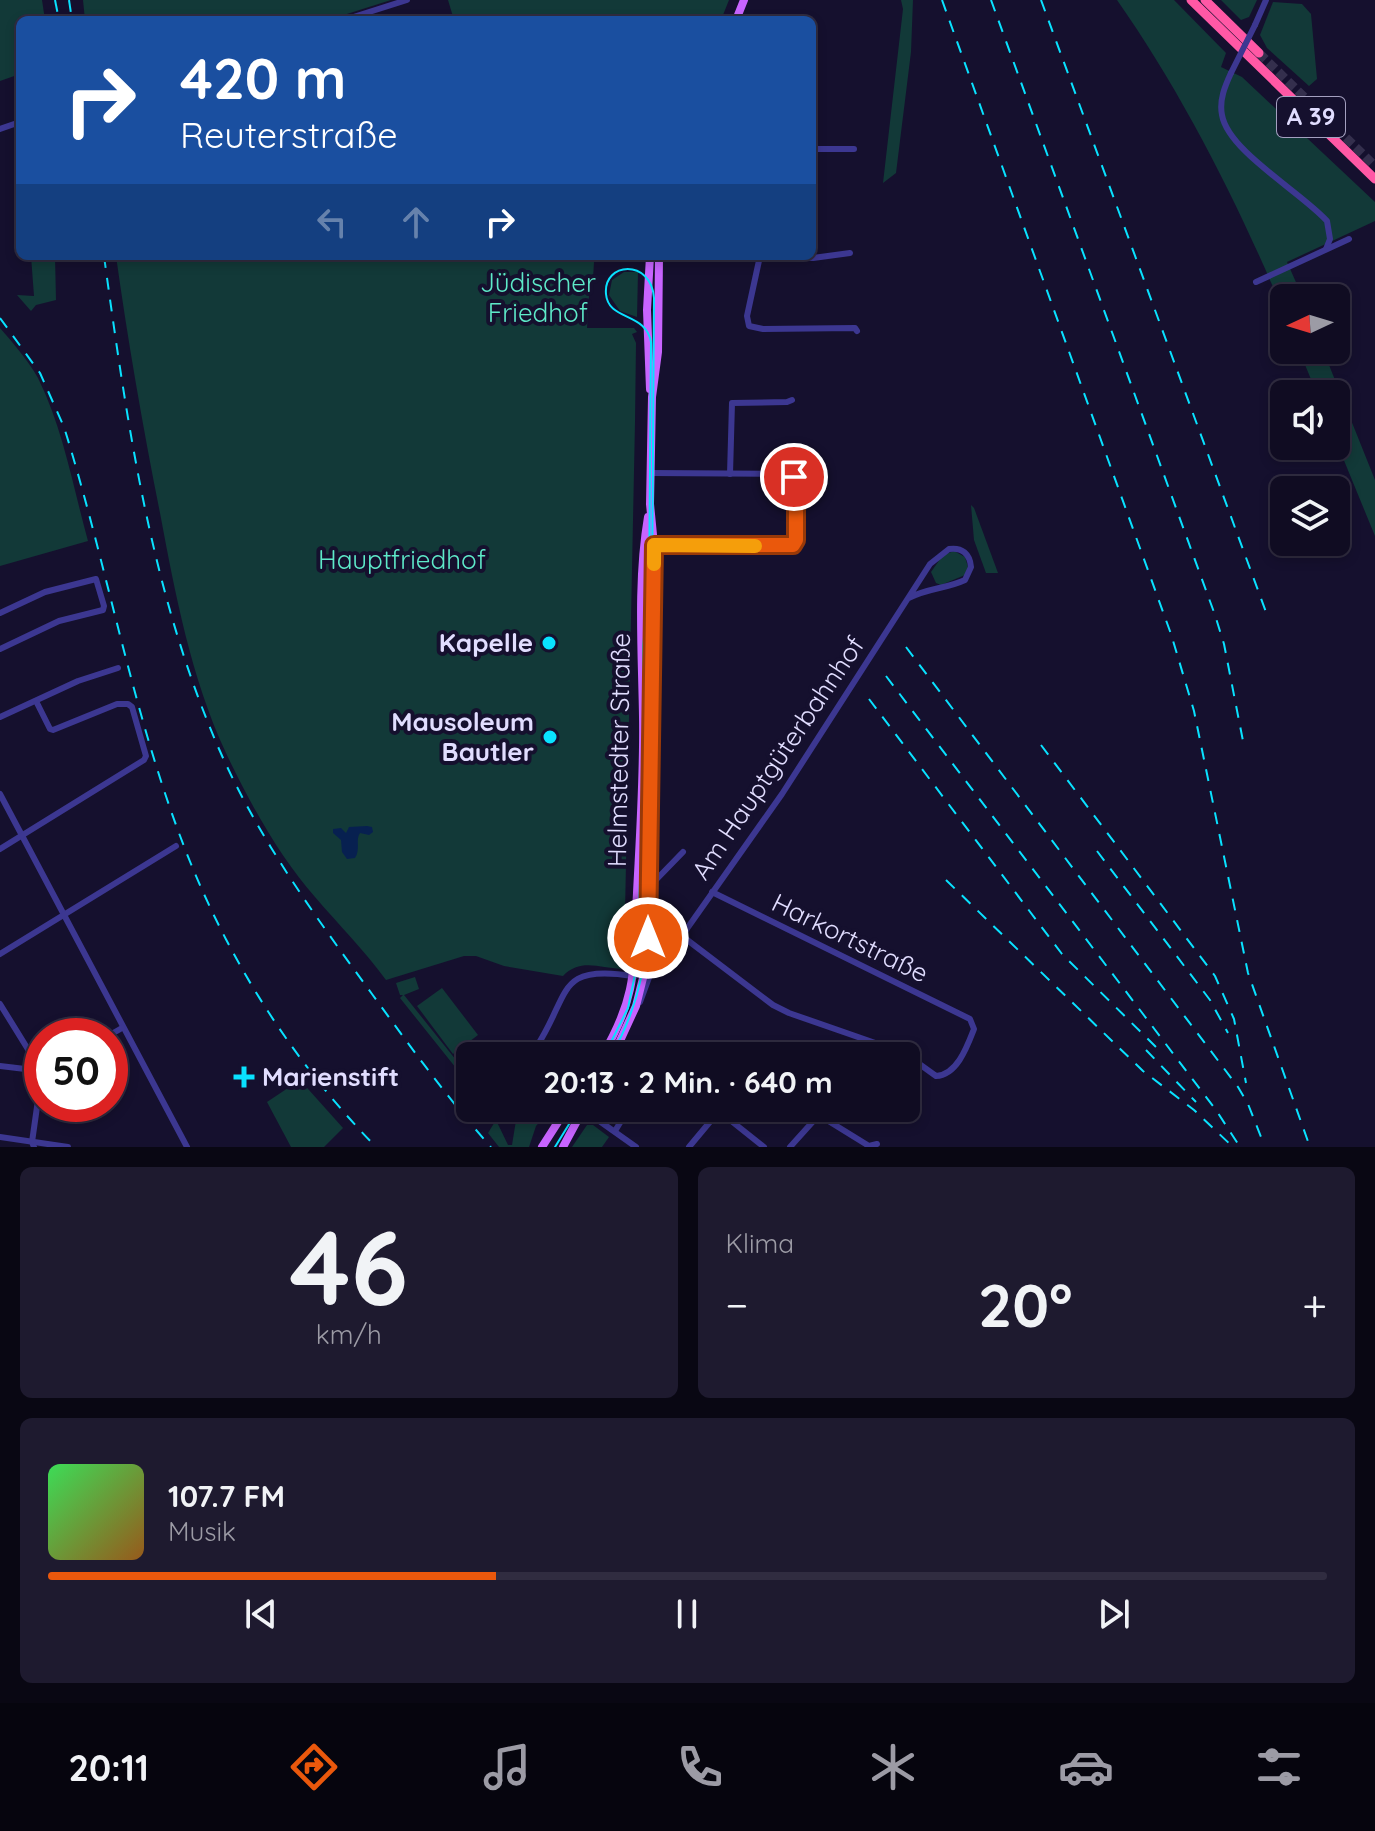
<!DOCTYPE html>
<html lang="de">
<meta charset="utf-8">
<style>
body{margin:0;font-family:Quicksand,sans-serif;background:#1e1a2f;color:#f1f3f6;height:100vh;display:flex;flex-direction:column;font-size:30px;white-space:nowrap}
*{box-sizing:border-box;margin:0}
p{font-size:26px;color:#9c9ba5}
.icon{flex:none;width:44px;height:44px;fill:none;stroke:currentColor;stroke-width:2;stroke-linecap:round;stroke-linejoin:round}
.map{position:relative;height:1147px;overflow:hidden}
.panel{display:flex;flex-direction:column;gap:20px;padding:20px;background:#090713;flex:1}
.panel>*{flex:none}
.guide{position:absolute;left:16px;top:16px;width:800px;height:244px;border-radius:12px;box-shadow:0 4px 12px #0003,0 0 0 2px #302c40;background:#1a4fa0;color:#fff;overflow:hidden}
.needle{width:52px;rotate:266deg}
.controls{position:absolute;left:1270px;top:284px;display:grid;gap:16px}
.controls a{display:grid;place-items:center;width:80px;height:80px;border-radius:12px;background:#100c22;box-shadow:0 4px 12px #0003,0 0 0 2px #302c40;font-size:40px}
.speed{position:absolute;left:24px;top:1018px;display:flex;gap:16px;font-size:40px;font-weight:700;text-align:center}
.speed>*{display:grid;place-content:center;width:104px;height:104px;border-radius:50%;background:#100c22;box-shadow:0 4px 12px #0003,0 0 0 2px #302c40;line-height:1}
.speed .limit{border:12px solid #d22;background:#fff;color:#111}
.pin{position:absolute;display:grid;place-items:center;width:68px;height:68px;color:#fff;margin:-34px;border:4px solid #fff;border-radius:50%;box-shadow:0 2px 8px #0007}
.me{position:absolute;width:88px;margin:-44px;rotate:0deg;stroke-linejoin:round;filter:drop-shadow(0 0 6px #0008)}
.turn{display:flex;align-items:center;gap:28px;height:168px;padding:0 32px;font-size:36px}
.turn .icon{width:104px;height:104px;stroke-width:2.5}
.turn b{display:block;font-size:56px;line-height:68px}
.lanes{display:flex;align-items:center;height:76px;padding:0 32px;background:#0003;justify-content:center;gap:40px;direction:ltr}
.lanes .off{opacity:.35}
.big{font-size:60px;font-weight:800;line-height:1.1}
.panel .widget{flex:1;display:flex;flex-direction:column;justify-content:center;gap:12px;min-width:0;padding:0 28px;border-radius:12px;background:#1e1a2f}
.panel .dial{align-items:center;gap:0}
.dial b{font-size:104px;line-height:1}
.song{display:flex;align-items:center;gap:24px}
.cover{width:96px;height:96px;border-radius:12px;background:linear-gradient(135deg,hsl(130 70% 55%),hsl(30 70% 35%))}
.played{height:8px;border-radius:4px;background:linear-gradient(90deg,#ea580c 35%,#302c40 35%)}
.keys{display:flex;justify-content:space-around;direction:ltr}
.heat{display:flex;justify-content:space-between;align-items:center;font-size:44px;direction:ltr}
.panel .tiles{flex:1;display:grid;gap:20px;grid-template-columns:1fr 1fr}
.widget:last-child{grid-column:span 2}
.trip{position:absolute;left:456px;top:1042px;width:464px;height:80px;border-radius:12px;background:#100c22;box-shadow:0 4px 12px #0003,0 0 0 2px #302c40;font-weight:800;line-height:80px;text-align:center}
.menu{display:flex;height:128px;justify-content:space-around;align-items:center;background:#06050e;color:#9c9ba5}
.menu .icon{width:56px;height:56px}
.menu .current{color:#ea580c}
.menu b{font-size:36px;color:#f1f3f6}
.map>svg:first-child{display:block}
.green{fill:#123938}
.water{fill:#072050}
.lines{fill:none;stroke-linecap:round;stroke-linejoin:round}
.highway-tunnel{stroke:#342f4d;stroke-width:9;stroke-dasharray:9 4.5;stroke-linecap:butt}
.minor{stroke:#3c3791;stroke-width:6}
.major{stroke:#c864ff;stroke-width:8}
.highway{stroke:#ff58a5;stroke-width:9}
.tram{stroke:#09e2ff;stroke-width:2}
.rail{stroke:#09e2ff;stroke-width:2;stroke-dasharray:12 10;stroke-linecap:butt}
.minor-bridge{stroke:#3c3791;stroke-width:6}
.route-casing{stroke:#983908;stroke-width:20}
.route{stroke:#ea580c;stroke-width:14}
.slow{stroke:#f59e0b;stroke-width:14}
.poi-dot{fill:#09e2ff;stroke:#15102e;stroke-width:3}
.labels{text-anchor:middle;stroke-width:8;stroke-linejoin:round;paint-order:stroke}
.shield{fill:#15102e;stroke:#a4a0c0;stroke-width:2}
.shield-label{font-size:24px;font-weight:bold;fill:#e1ddff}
.park-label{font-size:26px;fill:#5eeac9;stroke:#15102e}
.poi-label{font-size:26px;font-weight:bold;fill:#e1ddff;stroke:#15102e;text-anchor:end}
.street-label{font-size:26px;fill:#e1ddff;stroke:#15102e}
</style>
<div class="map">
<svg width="1375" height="1147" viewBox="0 0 1375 1147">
<rect width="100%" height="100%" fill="#15102e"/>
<g class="green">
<polygon points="0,0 42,0 45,20 20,20 20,74 0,81"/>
<polygon points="83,0 391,0 328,20 85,20"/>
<polygon points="448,0 729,0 721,20 454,20"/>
<polygon points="901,0 913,0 911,52 896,173 883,183 903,9"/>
<path d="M1117 0H1174L1226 53 1221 67 1242 77 1375 202V221L1287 262 1303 298H1284V313C1240 207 1183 94 1117 0Z"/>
<polygon points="1221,0 1257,0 1249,17 1241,20"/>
<polygon points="1273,2 1302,4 1311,14 1317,79 1309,86 1267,48 1260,35"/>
<polygon points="31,256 55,256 56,300 36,305 31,311 17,295 34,296"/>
<path d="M116 256H623L600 258V261L594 262 593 279 590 280 587 328H634L637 332 632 334 636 343 635 422 624 962 621 969C600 968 580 958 563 976L504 966 476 956H464L386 980C364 950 339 925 315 897 280 858 248 800 226 753 191 678 175 593 160 513 143 428 128 342 116 256Z"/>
<polygon points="624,272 638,272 637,317 620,311 609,295 612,280"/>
<path d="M0 328C13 343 28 360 38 378 63 428 73 487 88 541L0 566Z"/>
<polygon points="1299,350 1323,350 1375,480 1375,536 1336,441 1336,394 1317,394"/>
<polygon points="971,505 974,508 998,573 986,573 974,540"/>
<polygon points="954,551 965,557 968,567 965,575 941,585 936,583 931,572 943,555"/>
<polygon points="415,977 419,989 404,995 464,1070 460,1073 400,998 403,995 400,995 396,983"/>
<polygon points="442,988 478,1035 453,1054 417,1006"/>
<polygon points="300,1080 343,1128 324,1147 291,1147 267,1102"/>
<polygon points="518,1108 547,1108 545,1112 547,1114 536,1126 529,1147 499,1147 488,1133 496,1120 508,1145 512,1145"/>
<polygon points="587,1125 593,1125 609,1137 602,1147 572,1147"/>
</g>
<path class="water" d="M367 826 372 827 373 832 369 835 360 833C355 840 361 849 355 858L347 859 342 852 341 840 333 833V829L341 828 346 833 349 827Z"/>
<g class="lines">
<polyline class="highway-tunnel" points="1259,53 1375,166"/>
<g class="minor">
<polyline points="344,20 407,0"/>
<polyline points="1255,25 1266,0"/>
<path d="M1231 73C1225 86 1219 100 1222 115 1228 151 1301 192 1327 221L1330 239 1326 249"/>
<polyline points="0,129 20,122"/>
<polyline points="812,149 854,149"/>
<polyline points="760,256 747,316 749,326 763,329 855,328 857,331"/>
<polyline points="769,256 813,258 850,253"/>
<polyline points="1256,282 1349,239"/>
<polyline points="730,474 732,403 787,402 792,400"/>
<polyline points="650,545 793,545 796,540 796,484 794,477 785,474 650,473"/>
<polyline points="0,613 45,592 96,579 104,606 103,610 59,621 0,649"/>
<polyline points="0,717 78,681 118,668"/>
<polyline points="0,794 187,1147"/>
<polyline points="0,849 144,760 146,756 132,707 128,704 117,704 53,730 50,729 36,701"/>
<polyline points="649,887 683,852"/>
<path d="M682 936 773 1005 789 1013 904 1053 936 1076C957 1075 967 1047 974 1029L970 1019 712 892"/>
<path d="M638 939 642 958 649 965C666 966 674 953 679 940L782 794 930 564 949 549C962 547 970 554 971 567L965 580C946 589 927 588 909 598"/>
<polyline points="0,954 176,846"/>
<polyline points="635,976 645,958 676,942"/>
<polyline points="640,1002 650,975 657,966"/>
<polyline points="0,1004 42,1072"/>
<polyline points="108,1036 122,1028"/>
<path d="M537 1046C571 993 556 964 633 976"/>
<polyline points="0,1066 42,1071"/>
<polyline points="581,1108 636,1147"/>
<polyline points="715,1108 764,1147"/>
<polyline points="615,1131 629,1108"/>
<polyline points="0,1137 68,1147"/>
<polyline points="34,1147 32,1142 42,1072"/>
<polyline points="689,1147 719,1111"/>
<polyline points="790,1147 817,1117 822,1117 869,1146 877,1144"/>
</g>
<g class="major">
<polyline points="736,20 744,0"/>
<polyline points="650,389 647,310 650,256"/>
<path d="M602 1056C640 992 633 963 637 893 640 834 644 775 643 717 642 650 637 582 648 517"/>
<polyline points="613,1056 636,1006 648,958 654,545 650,504 652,397 658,352 659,256"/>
<polyline points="542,1147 567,1108"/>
<polyline points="563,1147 584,1108"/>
</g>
<g class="highway">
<polyline points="1191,0 1375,179"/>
<polyline points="1205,0 1259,53"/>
</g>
<g class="tram">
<path d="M604 1056 628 1008 637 965 644 767 643 646 649 597 651 342C646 312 608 321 606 294 603 262 651 258 654 298L652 598 646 650V935C645 978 632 1019 611 1056"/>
<polyline points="555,1147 579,1108"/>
</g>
<g class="rail">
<polyline points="55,0 59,20"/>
<polyline points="69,0 72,20"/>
<polyline points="942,0 1171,634 1194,711 1248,973 1310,1147"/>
<polyline points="991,0 1215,615 1224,644 1243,741"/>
<polyline points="1041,0 1266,612"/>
<path d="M104 256C127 423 151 593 219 749 258 838 315 916 372 994 410 1046 448 1099 491 1147"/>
<path d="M0 318 40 373 64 427C109 571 134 724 191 864 234 969 297 1066 376 1147"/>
<polyline points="906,647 1238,1087 1248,1104 1263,1142"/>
<polyline points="886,676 1216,1110 1240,1147"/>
<polyline points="869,699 1062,954 1163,1054"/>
<polyline points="1041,745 1215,976 1234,1019 1246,1083"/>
<polyline points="1097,851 1210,1000 1228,1033"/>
<polyline points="946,880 1143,1071 1194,1110 1233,1147"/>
<polyline points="1146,1050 1196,1102"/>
</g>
<polyline class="minor-bridge" points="1231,73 1255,25"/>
</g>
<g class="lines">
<defs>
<polyline id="route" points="648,938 654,545 793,545 796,540 796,484 794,477"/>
</defs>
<use href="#route" class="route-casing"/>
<use href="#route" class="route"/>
<polyline class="slow" points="654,564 654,545 755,546"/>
</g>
<g class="poi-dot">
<circle cx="549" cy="643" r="8"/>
<circle cx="550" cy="737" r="8"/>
<path d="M240 1065h8v8h8v8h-8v8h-8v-8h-8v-8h8z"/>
</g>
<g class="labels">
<rect class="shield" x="1277" y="97" width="68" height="40" rx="6"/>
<g class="shield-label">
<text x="1311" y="125">A 39</text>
</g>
<g class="park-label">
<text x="538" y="292">Jüdischer<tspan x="538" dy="30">Friedhof</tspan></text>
<text x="402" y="569">Hauptfriedhof</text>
</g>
<g class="poi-label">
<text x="533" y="652">Kapelle</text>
<text x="534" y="731">Mausoleum<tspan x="534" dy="30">Bautler</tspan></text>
<text x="262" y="1086" text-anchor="start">Marienstift</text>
</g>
<g class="street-label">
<text transform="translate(619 750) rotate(-89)" y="9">Helmstedter Straße</text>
<text transform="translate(778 758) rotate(-56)" y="9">Am Hauptgüterbahnhof</text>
<text transform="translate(850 938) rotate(26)" y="9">Harkortstraße</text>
</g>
</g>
</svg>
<div class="controls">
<a><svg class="needle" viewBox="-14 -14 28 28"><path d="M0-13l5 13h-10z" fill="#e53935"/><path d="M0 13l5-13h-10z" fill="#9c9ba5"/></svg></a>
<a><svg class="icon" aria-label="sound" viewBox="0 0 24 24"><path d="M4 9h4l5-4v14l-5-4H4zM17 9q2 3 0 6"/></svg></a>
<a><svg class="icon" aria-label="layers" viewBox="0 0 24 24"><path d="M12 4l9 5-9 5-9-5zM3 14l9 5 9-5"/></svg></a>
</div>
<div class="speed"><div class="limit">50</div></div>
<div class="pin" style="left:794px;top:477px;background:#d93025"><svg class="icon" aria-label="arrive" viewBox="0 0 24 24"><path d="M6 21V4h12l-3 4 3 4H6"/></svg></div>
<svg class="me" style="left:648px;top:938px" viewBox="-20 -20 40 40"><circle r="17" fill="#ea580c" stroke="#fff" stroke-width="3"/><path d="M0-11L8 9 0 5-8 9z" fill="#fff"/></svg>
<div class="trip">20:13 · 2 Min. · 640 m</div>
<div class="guide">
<div class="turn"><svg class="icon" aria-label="right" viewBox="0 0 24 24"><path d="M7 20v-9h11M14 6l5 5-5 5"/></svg><div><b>420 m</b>Reuterstraße</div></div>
<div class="lanes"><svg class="icon off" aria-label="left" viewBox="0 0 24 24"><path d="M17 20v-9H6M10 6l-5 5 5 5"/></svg><svg class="icon off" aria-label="ahead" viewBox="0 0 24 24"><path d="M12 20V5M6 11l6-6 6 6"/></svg><svg class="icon" aria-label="right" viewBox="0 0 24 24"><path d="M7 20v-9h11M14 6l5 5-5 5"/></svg></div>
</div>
</div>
<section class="panel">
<div class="tiles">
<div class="widget dial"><b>46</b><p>km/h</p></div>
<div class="widget"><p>Klima</p>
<div class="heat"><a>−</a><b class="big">20°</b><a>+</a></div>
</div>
<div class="widget">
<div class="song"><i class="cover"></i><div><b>107.7 FM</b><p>Musik</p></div></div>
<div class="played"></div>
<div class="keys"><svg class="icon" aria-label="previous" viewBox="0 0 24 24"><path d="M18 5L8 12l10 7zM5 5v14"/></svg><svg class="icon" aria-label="pause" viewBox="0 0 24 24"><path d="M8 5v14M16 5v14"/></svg><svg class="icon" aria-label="next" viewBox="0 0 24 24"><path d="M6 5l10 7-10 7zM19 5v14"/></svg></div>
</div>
</div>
</section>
<nav class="menu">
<b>20:11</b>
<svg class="icon current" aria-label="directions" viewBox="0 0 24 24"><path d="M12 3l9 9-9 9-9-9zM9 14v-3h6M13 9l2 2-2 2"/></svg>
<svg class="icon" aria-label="music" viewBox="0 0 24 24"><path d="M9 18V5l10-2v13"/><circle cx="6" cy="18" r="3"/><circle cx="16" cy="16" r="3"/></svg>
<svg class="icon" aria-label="phone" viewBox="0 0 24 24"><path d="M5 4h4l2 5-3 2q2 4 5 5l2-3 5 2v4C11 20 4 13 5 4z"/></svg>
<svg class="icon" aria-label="climate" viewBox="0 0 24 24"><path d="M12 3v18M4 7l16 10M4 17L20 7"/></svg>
<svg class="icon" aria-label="car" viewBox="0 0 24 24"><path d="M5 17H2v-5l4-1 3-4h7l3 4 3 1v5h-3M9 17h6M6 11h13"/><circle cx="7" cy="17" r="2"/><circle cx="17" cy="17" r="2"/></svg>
<svg class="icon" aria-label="filters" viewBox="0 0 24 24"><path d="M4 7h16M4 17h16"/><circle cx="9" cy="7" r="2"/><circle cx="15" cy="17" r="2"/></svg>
</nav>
